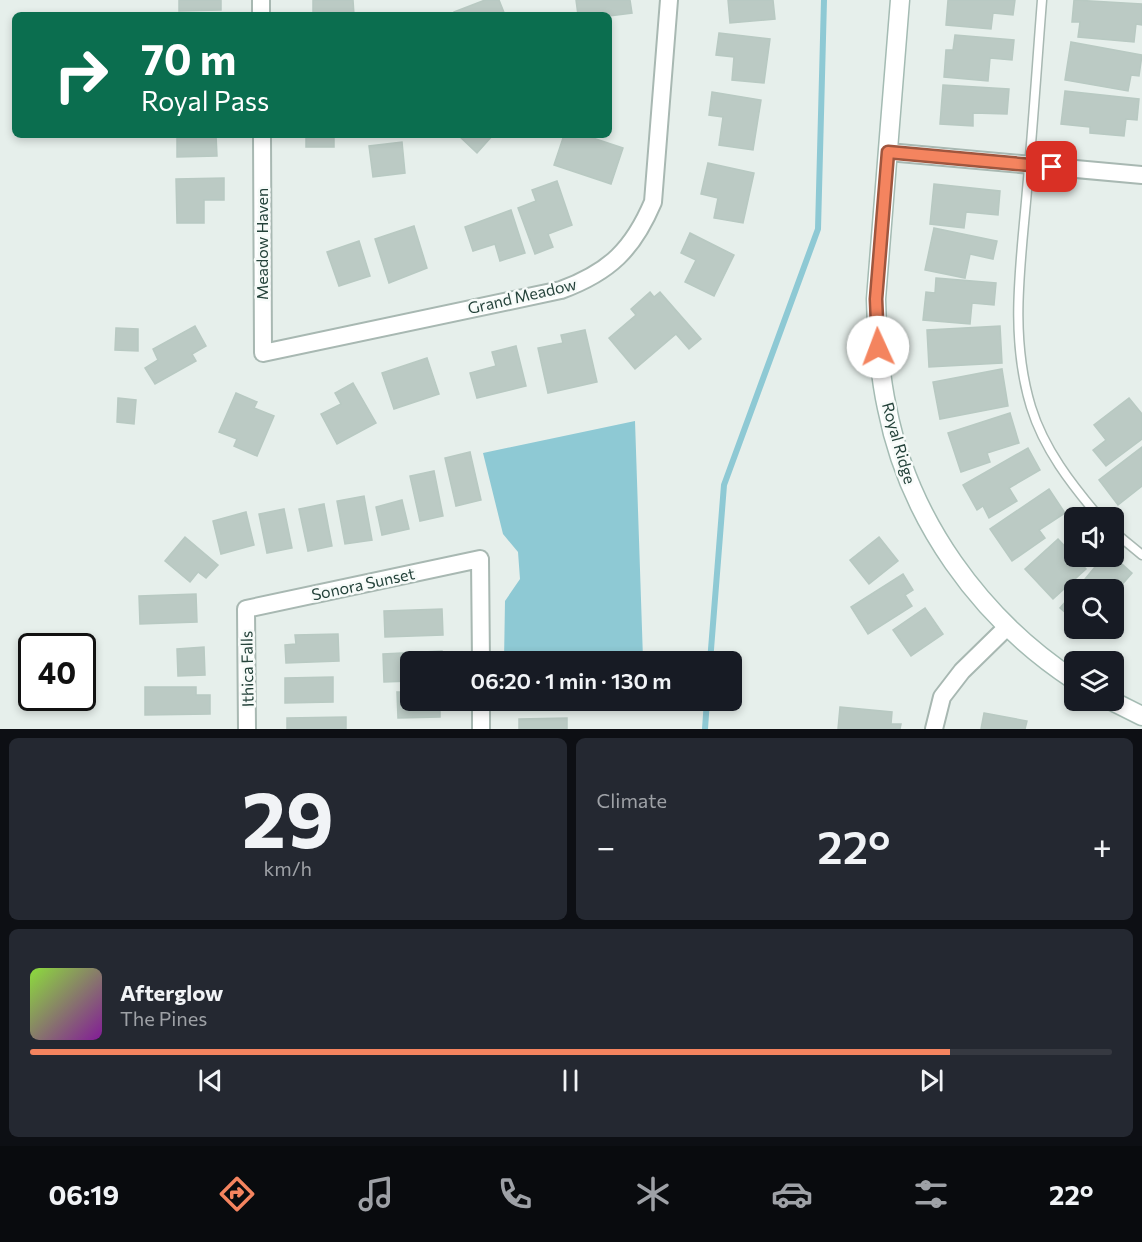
<!DOCTYPE html>
<meta charset="utf-8">
<style>
body{margin:0;font-family:Commissioner,sans-serif;background:#242831;color:#f1f3f6;height:100vh;display:flex;flex-direction:column;font-size:22px;white-space:nowrap}
*{box-sizing:border-box;margin:0}
p{font-size:20px;color:#9ea1a6}
.icon{flex:none;width:33px;height:33px;fill:none;stroke:currentColor;stroke-width:2;stroke-linecap:round;stroke-linejoin:round}
.map{position:relative;height:729px;overflow:hidden}
.panel{display:flex;flex-direction:column;gap:9px;padding:9px;background:#0d0f14;flex:1}
.panel>*{flex:none}
.top-card{position:absolute;left:12px;top:12px;width:600px;height:126px;border-radius:9px;box-shadow:0 3px 9px #0003;background:#0b6e4f;color:#fff;overflow:hidden}
.tools{position:absolute;left:1064px;top:507px;display:grid;gap:12px}
.tools a{display:grid;place-items:center;width:60px;height:60px;border-radius:9px;background:#171b24;box-shadow:0 3px 9px #0003;font-size:30px}
.speed{position:absolute;left:18px;top:633px;display:flex;gap:12px;font-size:30px;font-weight:700;text-align:center}
.speed>*{display:grid;place-content:center;width:78px;height:78px;border-radius:50%;background:#171b24;box-shadow:0 3px 9px #0003;line-height:1}
.speed .limit{border:3px solid #111;border-radius:9px;background:#fff;color:#111}
.pin{position:absolute;display:grid;place-items:center;width:51px;height:51px;color:#fff;margin:-26px;border-radius:12px;box-shadow:0 3px 9px #0006}
.me{position:absolute;width:66px;margin:-33px;rotate:358deg;stroke-linejoin:round;filter:drop-shadow(0 0 4px #0008)}
.turn{display:flex;align-items:center;gap:21px;height:126px;padding:0 30px;font-size:27px}
.turn .icon{width:78px;height:78px;stroke-width:2.5}
.turn b{display:block;font-size:42px;line-height:51px}
.big{font-size:45px;font-weight:600;line-height:1.1}
.panel .tile{flex:1;display:flex;flex-direction:column;justify-content:center;gap:9px;min-width:0;padding:0 21px;border-radius:9px;background:#242831}
.panel .dial{align-items:center;gap:0}
.dial b{font-size:78px;line-height:1}
.song{display:flex;align-items:center;gap:18px}
.cover{width:72px;height:72px;border-radius:9px;background:linear-gradient(135deg,hsl(90 70% 55%),hsl(290 70% 35%))}
.played{height:6px;border-radius:3px;background:linear-gradient(90deg,#f4845f 85%,#363941 85%)}
.keys{display:flex;justify-content:space-around;direction:ltr}
.heat{display:flex;justify-content:space-between;align-items:center;font-size:33px;direction:ltr}
.panel .tiles{flex:1;display:grid;gap:9px;grid-template-columns:1fr 1fr}
.tile:last-child{grid-column:span 2}
.trip{position:absolute;left:400px;top:651px;width:342px;height:60px;border-radius:9px;background:#171b24;box-shadow:0 3px 9px #0003;font-weight:600;line-height:60px;text-align:center}
.tabs{display:flex;height:96px;justify-content:space-around;align-items:center;background:#090b0e;color:#9ea1a6}
.tabs .icon{width:42px;height:42px}
.tabs .on{color:#f4845f}
.tabs b{font-size:27px;color:#f1f3f6}
.map>svg:first-child{display:block}
.water{fill:#8ec9d4}
.lines{fill:none;stroke-linecap:round;stroke-linejoin:round}
.stream{stroke:#8ec9d4;stroke-width:6}
.building{fill:#bbcac4;stroke:#b8c9c2;stroke-width:1.5}
.lane-casing{stroke:#a8b8b2;stroke-width:11}
.street-casing{stroke:#a8b8b2;stroke-width:20}
.secondary-casing{stroke:#a4bbb3;stroke-width:21}
.lane{stroke:#fff;stroke-width:8}
.street{stroke:#fff;stroke-width:16}
.secondary{stroke:#fff;stroke-width:18}
.route-casing{stroke:#9f563e;stroke-width:15}
.route{stroke:#f4845f;stroke-width:10}
.labels{text-anchor:middle;stroke-width:5;stroke-linejoin:round;paint-order:stroke}
.street-label{font-size:16px;fill:#24423a;stroke:#f7fbf9}
</style>
<div class="map">
<svg width="1142" height="729" viewBox="0 0 1142 729">
<rect width="100%" height="100%" fill="#e6efeb"/>
<polygon class="water" points="635,421 643,659 576,662 504,661 505,601 520,579 518,552 503,534 483,453"/>
<g class="lines">
<g class="stream">
<polyline points="710,662 724,485 818,229 824,0"/>
<polyline points="705,729 707,700"/>
</g>
</g>
<g class="building">
<polygon points="179,0 221,0 221,10 179,11"/>
<polygon points="313,0 353,0 354,15 313,15"/>
<polygon points="485,0 499,0 505,15 455,15 454,12"/>
<polygon points="576,0 630,0 632,13 609,16 578,15"/>
<polygon points="728,0 773,0 775,19 730,23"/>
<polygon points="948,0 1015,0 1013,15 993,13 991,29 946,25"/>
<polygon points="1074,0 1142,4 1142,25 1136,24 1134,42 1078,37 1080,22 1072,22"/>
<polygon points="719,33 770,39 764,83 732,80 734,57 716,55"/>
<polygon points="955,35 1014,40 1012,60 990,58 988,81 944,77 946,50 953,50"/>
<polygon points="1071,42 1142,55 1139,76 1131,75 1128,91 1065,80"/>
<polygon points="943,85 1009,89 1007,114 973,113 973,126 940,124"/>
<polygon points="1065,91 1139,99 1137,120 1126,119 1124,136 1090,133 1090,127 1061,124"/>
<polygon points="712,92 761,100 753,150 719,145 723,117 709,115"/>
<polygon points="177,135 216,135 217,156 177,157"/>
<rect x="306" y="135" width="28" height="12"/>
<polygon points="458,135 493,135 477,153"/>
<polygon points="564,135 584,135 623,148 611,184 554,165"/>
<polygon points="402,142 405,173 373,177 369,146"/>
<polygon points="708,163 754,173 743,223 714,218 718,198 701,194"/>
<polygon points="224,178 224,200 204,200 204,223 177,223 176,179"/>
<polygon points="557,181 572,225 548,234 553,247 535,254 518,208 536,201 532,190"/>
<polygon points="934,184 1000,191 998,215 966,212 964,228 930,224"/>
<polygon points="511,210 525,253 500,261 495,244 473,251 465,227"/>
<polygon points="414,226 427,268 389,283 375,239"/>
<polygon points="934,228 997,241 993,259 970,254 965,278 925,270"/>
<polygon points="690,233 734,255 714,296 685,282 696,260 681,253"/>
<polygon points="359,241 370,276 339,286 327,252"/>
<polygon points="936,278 996,283 994,305 972,303 970,324 923,320 926,292 935,293"/>
<polygon points="650,292 654,297 660,292 701,339 689,349 676,334 635,369 609,338 636,315 631,309"/>
<polygon points="195,326 206,346 192,354 196,361 155,384 145,368 158,360 153,349"/>
<polygon points="1000,326 1002,363 929,367 927,330"/>
<polygon points="116,328 138,329 138,351 115,350"/>
<polygon points="585,330 597,382 548,393 538,348 563,343 561,335"/>
<polygon points="516,346 526,386 477,398 470,373 496,366 492,352"/>
<polygon points="427,358 439,394 394,409 382,373"/>
<polygon points="1002,369 1008,406 940,419 933,382"/>
<polygon points="353,383 376,423 337,444 321,414 341,404 335,393"/>
<polygon points="236,393 257,402 254,408 274,416 257,456 234,446 237,439 219,432"/>
<polygon points="118,398 136,400 134,424 117,422"/>
<polygon points="1129,398 1142,414 1142,439 1106,466 1093,450 1106,440 1094,425"/>
<polygon points="1010,413 1019,443 987,453 990,462 961,472 948,433"/>
<polygon points="1142,447 1142,486 1118,505 1099,480"/>
<polygon points="1028,448 1040,470 1009,488 1017,501 989,518 983,506 977,510 963,485"/>
<polygon points="470,452 481,500 456,506 445,458"/>
<polygon points="434,471 443,516 420,521 410,476"/>
<polygon points="1049,489 1065,513 1039,530 1045,538 1012,561 990,529"/>
<polygon points="364,496 372,540 345,544 337,501"/>
<polygon points="402,500 409,529 382,535 376,507"/>
<polygon points="324,504 332,546 308,551 299,509"/>
<polygon points="284,509 292,548 267,553 259,514"/>
<polygon points="246,512 254,545 221,554 213,521"/>
<polygon points="185,537 218,565 206,578 198,572 190,582 165,561"/>
<polygon points="879,537 898,561 869,584 850,560"/>
<polygon points="1058,539 1086,569 1053,599 1025,569"/>
<polygon points="1104,556 1113,556 1132,573 1113,595 1113,590 1076,590"/>
<polygon points="903,574 913,590 905,595 912,606 868,634 851,607"/>
<polygon points="1074,592 1074,620 1060,608"/>
<polygon points="196,594 197,622 140,624 139,596"/>
<polygon points="925,608 943,634 911,656 893,630"/>
<polygon points="442,609 443,635 385,637 384,611"/>
<polygon points="338,634 339,661 286,663 285,645 296,644 295,635"/>
<polygon points="204,647 205,675 178,676 177,649"/>
<polygon points="442,651 442,662 411,662 411,681 384,682 383,654"/>
<polygon points="333,677 333,702 285,703 285,678"/>
<polygon points="145,687 196,687 196,695 210,695 210,714 145,715"/>
<polygon points="397,692 411,692 411,700 440,700 440,717 398,718"/>
<polygon points="519,700 594,700 594,705 519,704"/>
<polygon points="840,707 892,712 891,724 901,724 900,729 838,729"/>
<polygon points="984,713 1027,721 1025,729 981,729"/>
<polygon points="346,717 346,729 287,729 287,718"/>
<polygon points="567,718 567,729 519,729 519,719"/>
</g>
<g class="lines">
<defs>
<g id="lane">
<path d="M1042 0C1037 63 1033 127 1027 190 1021 263 1009 335 1031 407 1044 449 1071 484 1100 518"/>
<polyline points="1113,531 1142,555"/>
</g>
<g id="street">
<polyline points="261,0 261,15"/>
<path d="M262 135 263 353 561 290C610 272 633 249 653 202L669 0"/>
<polyline points="888,152 1142,175"/>
<polyline points="481,700 481,729"/>
<polyline points="247,729 246,609 480,559 481,662"/>
<polyline points="934,729 942,697 962,671 1007,627"/>
</g>
<g id="secondary">
<path d="M900 0 876 299C877 336 879 372 887 408 909 520 980 618 1074 680"/>
<polyline points="1110,700 1142,716"/>
</g>
</defs>
<use href="#lane" class="lane-casing"/>
<use href="#street" class="street-casing"/>
<use href="#secondary" class="secondary-casing"/>
<use href="#lane" class="lane"/>
<use href="#street" class="street"/>
<use href="#secondary" class="secondary"/>
</g>
<g class="lines">
<defs>
<polyline id="route" points="878,347 876,299 888,152 1052,167"/>
</defs>
<use href="#route" class="route-casing"/>
<use href="#route" class="route"/>
</g>
<g class="labels">
<g class="street-label">
<text transform="translate(262 244) rotate(-90)" y="6">Meadow Haven</text>
<text transform="translate(522 296) rotate(-13)" y="6">Grand Meadow</text>
<text transform="translate(899 443) rotate(74)" y="6">Royal Ridge</text>
<text transform="translate(363 584) rotate(-12)" y="6">Sonora Sunset</text>
<text transform="translate(247 669) rotate(-91)" y="6">Ithica Falls</text>
</g>
</g>
</svg>
<div class="tools">
<a><svg class="icon" aria-label="sound" viewBox="0 0 24 24"><path d="M4 9h4l5-4v14l-5-4H4zM17 9q2 3 0 6"/></svg></a>
<a><svg class="icon" aria-label="search" viewBox="0 0 24 24"><circle cx="10" cy="10" r="6"/><path d="M15 15l6 6"/></svg></a>
<a><svg class="icon" aria-label="layers" viewBox="0 0 24 24"><path d="M12 4l9 5-9 5-9-5zM3 14l9 5 9-5"/></svg></a>
</div>
<div class="speed"><div class="limit">40</div></div>
<div class="pin" style="left:1052px;top:167px;background:#d93025"><svg class="icon" aria-label="arrive" viewBox="0 0 24 24"><path d="M6 21V4h12l-3 4 3 4H6"/></svg></div>
<svg class="me" style="left:878px;top:347px" viewBox="-20 -20 40 40"><circle r="19" fill="#fff"/><path d="M0-13L10 11 0 6-10 11z" fill="#f4845f"/></svg>
<div class="trip">06:20 · 1 min · 130 m</div>
<div class="top-card">
<div class="turn"><svg class="icon" aria-label="right" viewBox="0 0 24 24"><path d="M7 20v-9h11M14 6l5 5-5 5"/></svg><div><b>70 m</b>Royal Pass</div></div>
</div>
</div>
<section class="panel">
<div class="tiles">
<div class="tile dial"><b>29</b><p>km/h</p></div>
<div class="tile"><p>Climate</p>
<div class="heat"><a>−</a><b class="big">22°</b><a>+</a></div>
</div>
<div class="tile">
<div class="song"><i class="cover"></i><div><b>Afterglow</b><p>The Pines</p></div></div>
<div class="played"></div>
<div class="keys"><svg class="icon" aria-label="previous" viewBox="0 0 24 24"><path d="M18 5L8 12l10 7zM5 5v14"/></svg><svg class="icon" aria-label="pause" viewBox="0 0 24 24"><path d="M8 5v14M16 5v14"/></svg><svg class="icon" aria-label="next" viewBox="0 0 24 24"><path d="M6 5l10 7-10 7zM19 5v14"/></svg></div>
</div>
</div>
</section>
<nav class="tabs">
<b>06:19</b>
<svg class="icon on" aria-label="directions" viewBox="0 0 24 24"><path d="M12 3l9 9-9 9-9-9zM9 14v-3h6M13 9l2 2-2 2"/></svg>
<svg class="icon" aria-label="music" viewBox="0 0 24 24"><path d="M9 18V5l10-2v13"/><circle cx="6" cy="18" r="3"/><circle cx="16" cy="16" r="3"/></svg>
<svg class="icon" aria-label="phone" viewBox="0 0 24 24"><path d="M5 4h4l2 5-3 2q2 4 5 5l2-3 5 2v4C11 20 4 13 5 4z"/></svg>
<svg class="icon" aria-label="climate" viewBox="0 0 24 24"><path d="M12 3v18M4 7l16 10M4 17L20 7"/></svg>
<svg class="icon" aria-label="car" viewBox="0 0 24 24"><path d="M5 17H2v-5l4-1 3-4h7l3 4 3 1v5h-3M9 17h6M6 11h13"/><circle cx="7" cy="17" r="2"/><circle cx="17" cy="17" r="2"/></svg>
<svg class="icon" aria-label="filters" viewBox="0 0 24 24"><path d="M4 7h16M4 17h16"/><circle cx="9" cy="7" r="2"/><circle cx="15" cy="17" r="2"/></svg>
<b>22°</b>
</nav>
